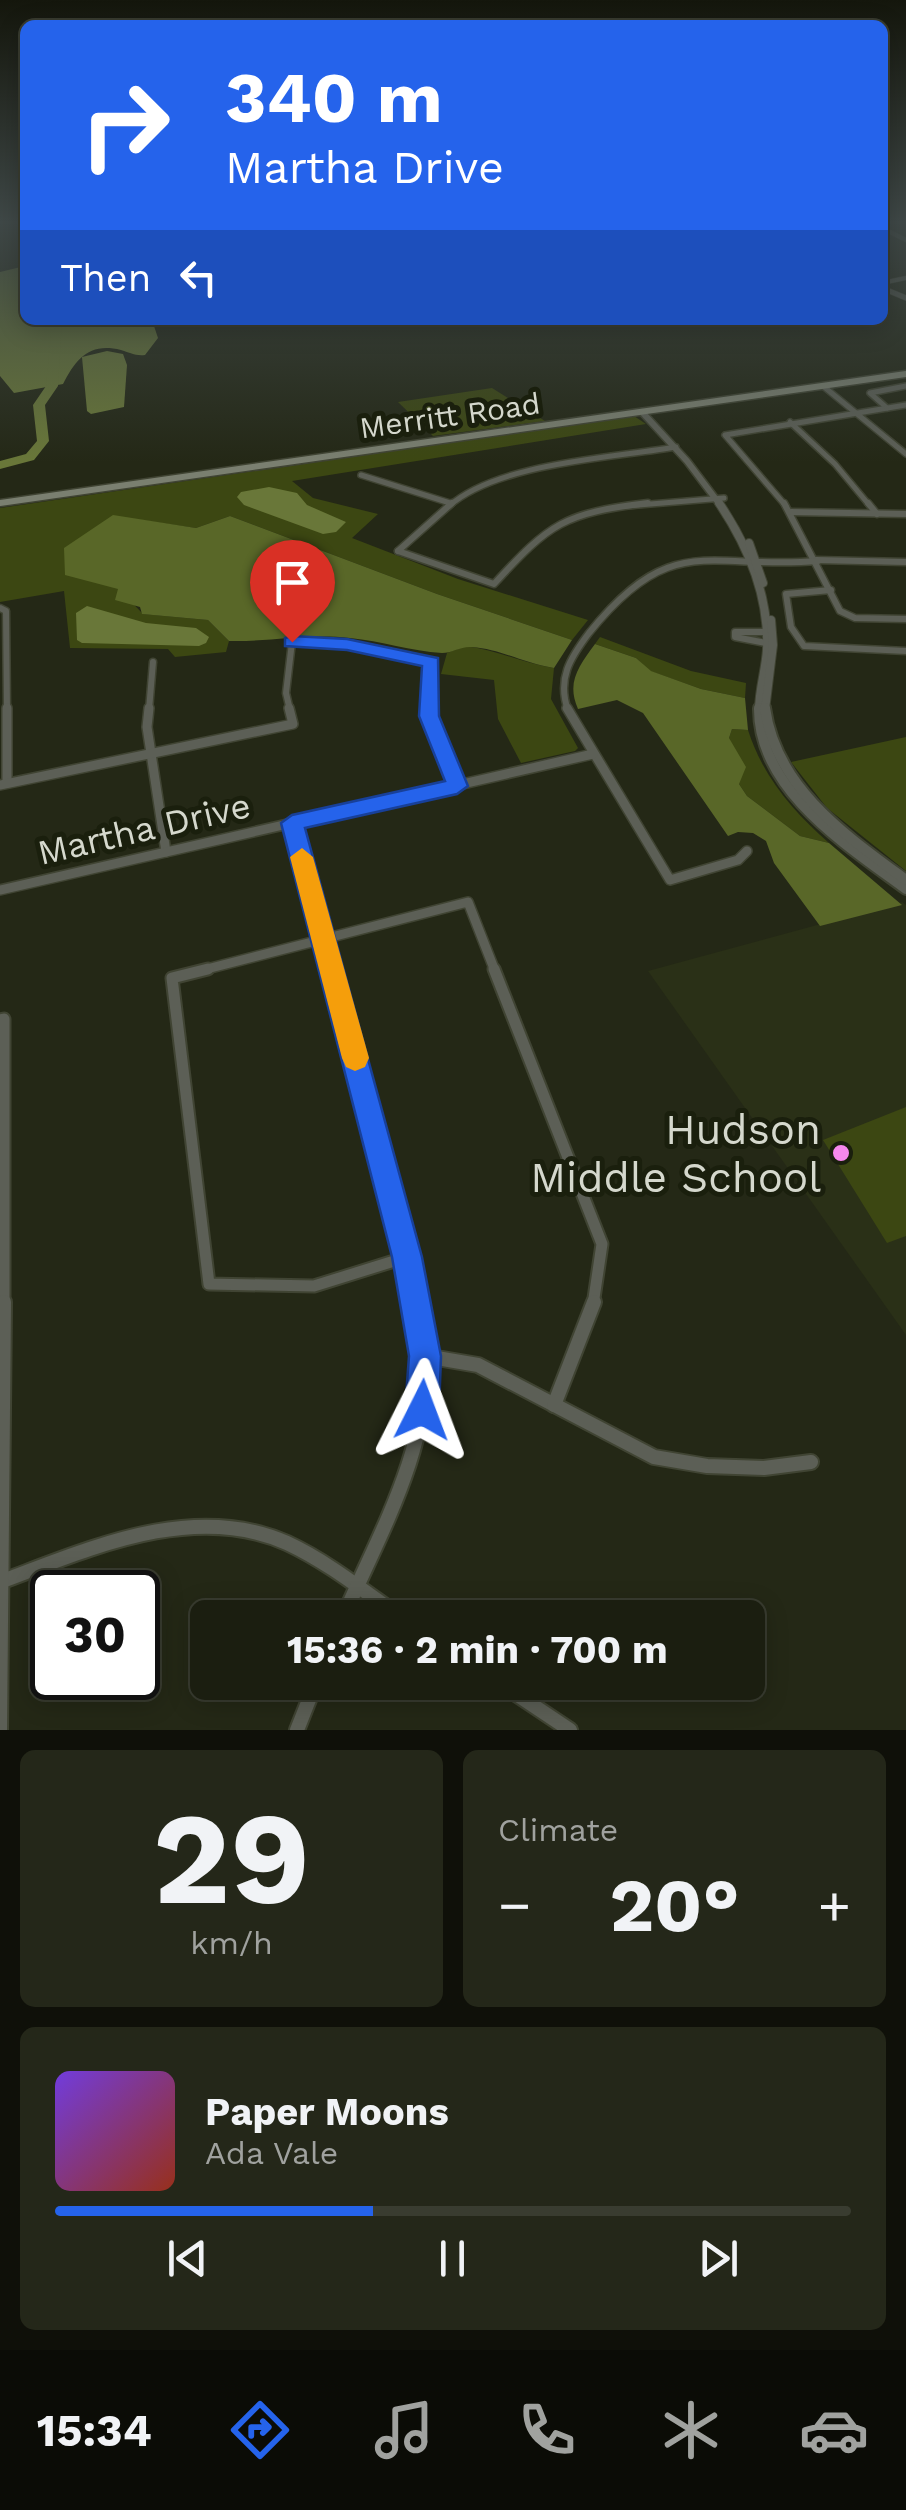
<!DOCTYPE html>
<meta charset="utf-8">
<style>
body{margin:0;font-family:"Work Sans",sans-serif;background:#242719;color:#f1f3f6;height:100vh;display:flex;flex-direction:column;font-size:38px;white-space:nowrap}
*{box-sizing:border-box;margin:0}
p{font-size:32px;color:#a0a29f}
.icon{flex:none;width:55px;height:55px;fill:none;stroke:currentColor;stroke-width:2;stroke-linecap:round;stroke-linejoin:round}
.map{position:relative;height:1730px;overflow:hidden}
.side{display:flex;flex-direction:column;gap:20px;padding:20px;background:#0f1009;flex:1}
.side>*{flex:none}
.top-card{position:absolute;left:20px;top:20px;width:868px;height:305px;border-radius:15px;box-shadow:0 5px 25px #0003,0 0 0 2px #393c30;background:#2563eb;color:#fff;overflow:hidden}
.speed{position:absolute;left:30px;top:1570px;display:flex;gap:20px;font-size:50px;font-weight:700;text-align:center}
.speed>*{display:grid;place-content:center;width:130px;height:130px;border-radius:50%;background:#1b1e10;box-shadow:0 5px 25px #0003,0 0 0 2px #393c30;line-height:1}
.speed .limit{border:5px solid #111;border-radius:15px;background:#fff;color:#111}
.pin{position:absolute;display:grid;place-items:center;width:85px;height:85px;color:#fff;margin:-102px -42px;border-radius:50% 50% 50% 0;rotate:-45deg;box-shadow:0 0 10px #0007}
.pin .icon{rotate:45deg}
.me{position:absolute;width:110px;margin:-55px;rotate:3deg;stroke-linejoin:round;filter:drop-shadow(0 0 8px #0008)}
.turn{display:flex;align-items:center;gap:35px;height:210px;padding:0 40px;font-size:45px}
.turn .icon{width:130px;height:130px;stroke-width:2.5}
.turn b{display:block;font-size:70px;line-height:85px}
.then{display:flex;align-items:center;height:95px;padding:0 40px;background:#0003;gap:20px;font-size:38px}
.big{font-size:75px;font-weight:700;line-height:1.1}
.side .widget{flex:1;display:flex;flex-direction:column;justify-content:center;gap:15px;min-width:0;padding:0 35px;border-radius:15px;background:#242719}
.side .dial{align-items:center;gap:0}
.dial b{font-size:130px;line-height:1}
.song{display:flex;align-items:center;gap:30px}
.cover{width:120px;height:120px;border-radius:15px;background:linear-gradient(135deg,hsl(260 70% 55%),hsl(10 70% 35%))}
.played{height:10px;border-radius:5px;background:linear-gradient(90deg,#2563eb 40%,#393c30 40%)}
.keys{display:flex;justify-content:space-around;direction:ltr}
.heat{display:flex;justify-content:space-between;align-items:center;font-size:55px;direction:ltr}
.side .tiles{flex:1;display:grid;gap:20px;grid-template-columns:1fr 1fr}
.widget:last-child{grid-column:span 2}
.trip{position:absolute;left:190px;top:1600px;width:575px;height:100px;border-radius:15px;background:#1b1e10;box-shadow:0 5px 25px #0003,0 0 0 2px #393c30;font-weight:700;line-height:100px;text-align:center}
.tabs{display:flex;height:160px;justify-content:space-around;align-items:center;background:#0b0c06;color:#a0a29f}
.tabs .icon{width:70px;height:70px}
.tabs .active{color:#2563eb}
.tabs b{font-size:45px;color:#f1f3f6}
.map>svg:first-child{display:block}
.built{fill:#2a3017}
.green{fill:#3c4712}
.forest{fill:#596728}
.water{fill:#697739}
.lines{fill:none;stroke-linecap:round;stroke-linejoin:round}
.river{fill:#697739;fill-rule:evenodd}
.minor-far5-casing{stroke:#404433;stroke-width:5}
.minor-far4-casing{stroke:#404433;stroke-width:8}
.minor-far3-casing{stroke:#404433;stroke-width:9}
.minor-far2-casing{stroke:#404433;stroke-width:12}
.minor-far1-casing{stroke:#404433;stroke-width:15}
.minor-casing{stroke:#404433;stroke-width:18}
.tertiary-far3-casing{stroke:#404433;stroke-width:6}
.tertiary-far2-casing{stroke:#404433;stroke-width:9}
.tertiary-far1-casing{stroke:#404433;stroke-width:10}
.tertiary-casing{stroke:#404433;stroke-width:14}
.secondary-casing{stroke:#404433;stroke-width:9}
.minor-far5{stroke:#5c5f56;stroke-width:4}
.minor-far4{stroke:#5c5f56;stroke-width:5}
.minor-far3{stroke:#5c5f56;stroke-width:6}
.minor-far2{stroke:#5c5f56;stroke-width:9}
.minor-far1{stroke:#5c5f56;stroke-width:11}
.minor{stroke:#5c5f56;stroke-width:14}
.tertiary-far3{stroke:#5c5f56;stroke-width:5}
.tertiary-far2{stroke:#5c5f56;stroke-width:6}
.tertiary-far1{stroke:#5c5f56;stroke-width:8}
.tertiary{stroke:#5c5f56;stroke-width:10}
.secondary{stroke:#7a7f70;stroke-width:6}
.route{fill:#2563eb;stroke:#184099;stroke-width:2.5}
.slow{fill:#f59e0b}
.poi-dot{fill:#f688ed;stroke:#1a1f0d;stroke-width:4}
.labels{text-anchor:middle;stroke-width:10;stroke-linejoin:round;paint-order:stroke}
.far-street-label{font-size:30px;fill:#d5d8cd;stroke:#1a1f0d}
.street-label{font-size:35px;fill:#d5d8cd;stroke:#1a1f0d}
.near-poi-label{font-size:42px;fill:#d5d8cd;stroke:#1a1f0d;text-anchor:end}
</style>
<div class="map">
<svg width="906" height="1730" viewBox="0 0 906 1730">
<rect width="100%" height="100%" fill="#242816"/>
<polygon class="built" points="902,902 906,905 906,1335 648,971"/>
<g class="green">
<polygon points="492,388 545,421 433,436 398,402"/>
<polygon points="634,416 646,424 292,481 313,498 378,514 352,538 458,579 588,620 572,640 437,594 230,516 196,528 113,516 119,589 143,614 208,620 229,641 226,652 175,657 168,649 70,648 64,591 0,602 0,508"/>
<polygon points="600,637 691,671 746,683 745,698 701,689 650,671 636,658 595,644"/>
<path d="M466 646C497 650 523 663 554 668L551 699 578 748 575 751 521 763 498 719 494 680 441 674 447 653Z"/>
<path d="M732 729 748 730C763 777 793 811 829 843L800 836 747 796 739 784 729 738Z"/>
<polygon points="906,737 906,871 827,808 791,762"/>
<polygon points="906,1107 906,1236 887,1243 823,1140"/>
</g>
<g class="forest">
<path d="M113 515 196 528 230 516 437 594 572 640 554 668C524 663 500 649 472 647 461 646 452 653 442 653 411 651 381 641 350 638 306 633 272 642 229 641L208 620 142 614 140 607 115 600 118 589 65 575 64 548Z"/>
<path d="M595 644 636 658 651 671 701 689 745 698 748 730 732 729 729 738 746 767 739 784 747 796 800 836 829 843 902 905 820 926 774 863 766 841 753 833 738 832 728 836 643 713 617 700 578 709C566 682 579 666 595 644Z"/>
</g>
<g class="water">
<path d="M25 266V320H152L158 338 145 355C135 356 131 353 121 350 89 342 76 359 63 384L14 393 0 376V272Z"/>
<polygon points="107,351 123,354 127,365 124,407 91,414 87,411 82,357"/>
<polygon points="269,487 297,493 307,505 346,522 336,532 323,534 244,505 237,497 241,492"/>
<polygon points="87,606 146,623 196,628 209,637 206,643 199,646 82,643 77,640 76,613"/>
</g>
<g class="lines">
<polygon class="river" points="52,320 62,320 58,386 45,405 49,441 34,460 0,469 0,461 26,454 37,441 33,405 46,386"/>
<defs>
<g id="minor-far5">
<polyline points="882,228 906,240"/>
<polyline points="882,283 906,278"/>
</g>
<g id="minor-far4">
<polyline points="823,386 906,454"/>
<polyline points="887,408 870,393 906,386"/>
<polyline points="790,422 835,464 870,506"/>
<polyline points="361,475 450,503"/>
<path d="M449 506C498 463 611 458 676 447"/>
<polyline points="626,506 724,498"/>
<polyline points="786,506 725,435 906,405"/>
</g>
<g id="minor-far3">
<polyline points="784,503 840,611 855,618 906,619"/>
<polyline points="868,503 877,514"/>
<polyline points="791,512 906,514"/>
<path d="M398 551 494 584C550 523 564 513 648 503"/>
<polyline points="398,551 452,503"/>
<polyline points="816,560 906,562"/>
<polyline points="831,590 786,594 791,627 804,646 906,651"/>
<polyline points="0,608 6,611 7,710"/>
<polyline points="771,632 735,632 735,637 771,644"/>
<polyline points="149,710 153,662"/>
<polyline points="290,710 286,693 292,642 347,644 431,663 429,710"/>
<path d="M568 710C557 679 570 658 589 633 672 530 708 570 818 561"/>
</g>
<g id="minor-far2">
<polyline points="7,708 7,783"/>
<polyline points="149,708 147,727 166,852"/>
<polyline points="429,708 429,717 457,786"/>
<polyline points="567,708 670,880 738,860 747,851"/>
<polyline points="0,785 293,724 289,708"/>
<polyline points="292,823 331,971"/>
<polyline points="0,890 593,754"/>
<polyline points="199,971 468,902 495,971"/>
</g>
<g id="minor-far1">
<polyline points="208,969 172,978 209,1284 314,1286 407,1257"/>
<polyline points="331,969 407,1257 416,1305"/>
<polyline points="494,969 602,1244 593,1305"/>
<polyline points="0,1020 4,1019 4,1305"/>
</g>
<g id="minor">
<polyline points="425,1356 478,1365 654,1457 707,1466 764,1468 811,1462"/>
<polyline points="554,1405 594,1302"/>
<path d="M0 1582C89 1549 193 1501 287 1543 328 1562 365 1592 402 1618"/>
<path d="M343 1618C378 1536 431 1447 425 1355 424 1338 418 1320 415 1302"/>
<polyline points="498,1682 570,1730"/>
<polyline points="0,1730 4,1302"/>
<polyline points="297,1730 316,1682"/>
</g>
<polyline id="tertiary-far3" points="882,288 906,298"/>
<polyline id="tertiary-far2" points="642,412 687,461 721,506"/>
<g id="tertiary-far1">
<path d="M719 503C748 546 769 596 767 649 766 669 759 689 759 710"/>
<polyline points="749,543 763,583"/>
<polyline points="765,710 773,645 771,620"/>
</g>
<g id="tertiary">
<path d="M759 708C758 790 848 846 906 889"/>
<path d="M765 708C776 788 845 835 906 880"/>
</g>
<polyline id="secondary" points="0,503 906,374"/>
</defs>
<use href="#minor-far5" class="minor-far5-casing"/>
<use href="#minor-far4" class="minor-far4-casing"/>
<use href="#minor-far3" class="minor-far3-casing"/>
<use href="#minor-far2" class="minor-far2-casing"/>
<use href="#minor-far1" class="minor-far1-casing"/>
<use href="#minor" class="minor-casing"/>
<use href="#tertiary-far3" class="tertiary-far3-casing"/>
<use href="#tertiary-far2" class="tertiary-far2-casing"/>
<use href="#tertiary-far1" class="tertiary-far1-casing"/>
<use href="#tertiary" class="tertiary-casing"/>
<use href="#secondary" class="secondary-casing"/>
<use href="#minor-far5" class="minor-far5"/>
<use href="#minor-far4" class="minor-far4"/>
<use href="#minor-far3" class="minor-far3"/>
<use href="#minor-far2" class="minor-far2"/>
<use href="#minor-far1" class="minor-far1"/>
<use href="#minor" class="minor"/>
<use href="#tertiary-far3" class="tertiary-far3"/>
<use href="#tertiary-far2" class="tertiary-far2"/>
<use href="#tertiary-far1" class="tertiary-far1"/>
<use href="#tertiary" class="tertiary"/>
<use href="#secondary" class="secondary"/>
</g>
<linearGradient id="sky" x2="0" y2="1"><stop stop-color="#14160c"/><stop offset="0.48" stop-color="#3f4847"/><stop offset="1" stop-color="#3f4847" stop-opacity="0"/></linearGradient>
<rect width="906" height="462" fill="url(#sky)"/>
<polygon class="route" points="292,636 347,639 438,658 439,716 468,786 457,794 305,828 422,1257 441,1356 439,1410 434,1422 422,1427 410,1422 405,1410 409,1356 392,1257 281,823 292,815 445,781 419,716 422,666 347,650 285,646 285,638"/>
<polygon class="slow" points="302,848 313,857 369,1058 365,1067 355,1071 346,1067 342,1058 290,857"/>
<circle class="poi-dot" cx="841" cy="1153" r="10"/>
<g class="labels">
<g class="far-street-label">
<text transform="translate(450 416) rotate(-8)" y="10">Merritt Road</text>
</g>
<g class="street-label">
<text transform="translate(144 829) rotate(-13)" y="12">Martha Drive</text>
</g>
<g class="near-poi-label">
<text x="821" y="1144">Hudson<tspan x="821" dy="48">Middle School</tspan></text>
</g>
</g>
</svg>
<div class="speed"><div class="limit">30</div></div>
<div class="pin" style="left:292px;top:642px;background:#d93025"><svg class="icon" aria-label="arrive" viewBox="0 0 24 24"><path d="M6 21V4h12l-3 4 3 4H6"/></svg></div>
<svg class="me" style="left:422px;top:1410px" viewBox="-20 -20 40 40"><path d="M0-17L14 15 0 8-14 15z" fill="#2563eb" stroke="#fff" stroke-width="4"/></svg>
<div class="trip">15:36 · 2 min · 700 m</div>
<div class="top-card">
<div class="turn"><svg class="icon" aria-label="right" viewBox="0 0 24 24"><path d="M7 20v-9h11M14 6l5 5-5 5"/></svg><div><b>340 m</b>Martha Drive</div></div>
<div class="then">Then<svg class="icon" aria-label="left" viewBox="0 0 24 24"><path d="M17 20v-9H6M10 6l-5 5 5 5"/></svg></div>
</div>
</div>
<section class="side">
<div class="tiles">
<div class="widget dial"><b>29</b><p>km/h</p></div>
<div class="widget"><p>Climate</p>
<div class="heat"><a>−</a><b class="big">20°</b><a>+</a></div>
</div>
<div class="widget">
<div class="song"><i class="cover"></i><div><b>Paper Moons</b><p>Ada Vale</p></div></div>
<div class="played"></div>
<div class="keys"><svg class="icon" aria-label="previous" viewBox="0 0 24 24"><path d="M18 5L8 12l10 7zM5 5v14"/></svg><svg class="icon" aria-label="pause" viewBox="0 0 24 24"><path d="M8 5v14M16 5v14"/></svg><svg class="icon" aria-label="next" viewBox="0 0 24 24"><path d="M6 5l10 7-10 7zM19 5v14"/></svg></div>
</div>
</div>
</section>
<nav class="tabs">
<b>15:34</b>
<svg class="icon active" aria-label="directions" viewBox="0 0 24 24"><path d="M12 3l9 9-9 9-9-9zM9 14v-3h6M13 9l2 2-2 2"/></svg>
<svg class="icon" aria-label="music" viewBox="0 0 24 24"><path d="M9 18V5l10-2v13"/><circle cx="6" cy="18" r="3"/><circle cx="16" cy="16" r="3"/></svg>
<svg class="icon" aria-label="phone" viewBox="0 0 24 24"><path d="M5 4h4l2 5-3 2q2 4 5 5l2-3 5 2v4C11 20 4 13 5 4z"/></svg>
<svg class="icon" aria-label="climate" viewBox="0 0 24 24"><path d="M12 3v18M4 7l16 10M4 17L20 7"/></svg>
<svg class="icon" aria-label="car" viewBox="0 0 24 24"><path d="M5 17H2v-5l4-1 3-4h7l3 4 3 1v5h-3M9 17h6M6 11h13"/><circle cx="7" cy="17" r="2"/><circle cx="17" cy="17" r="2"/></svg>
</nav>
